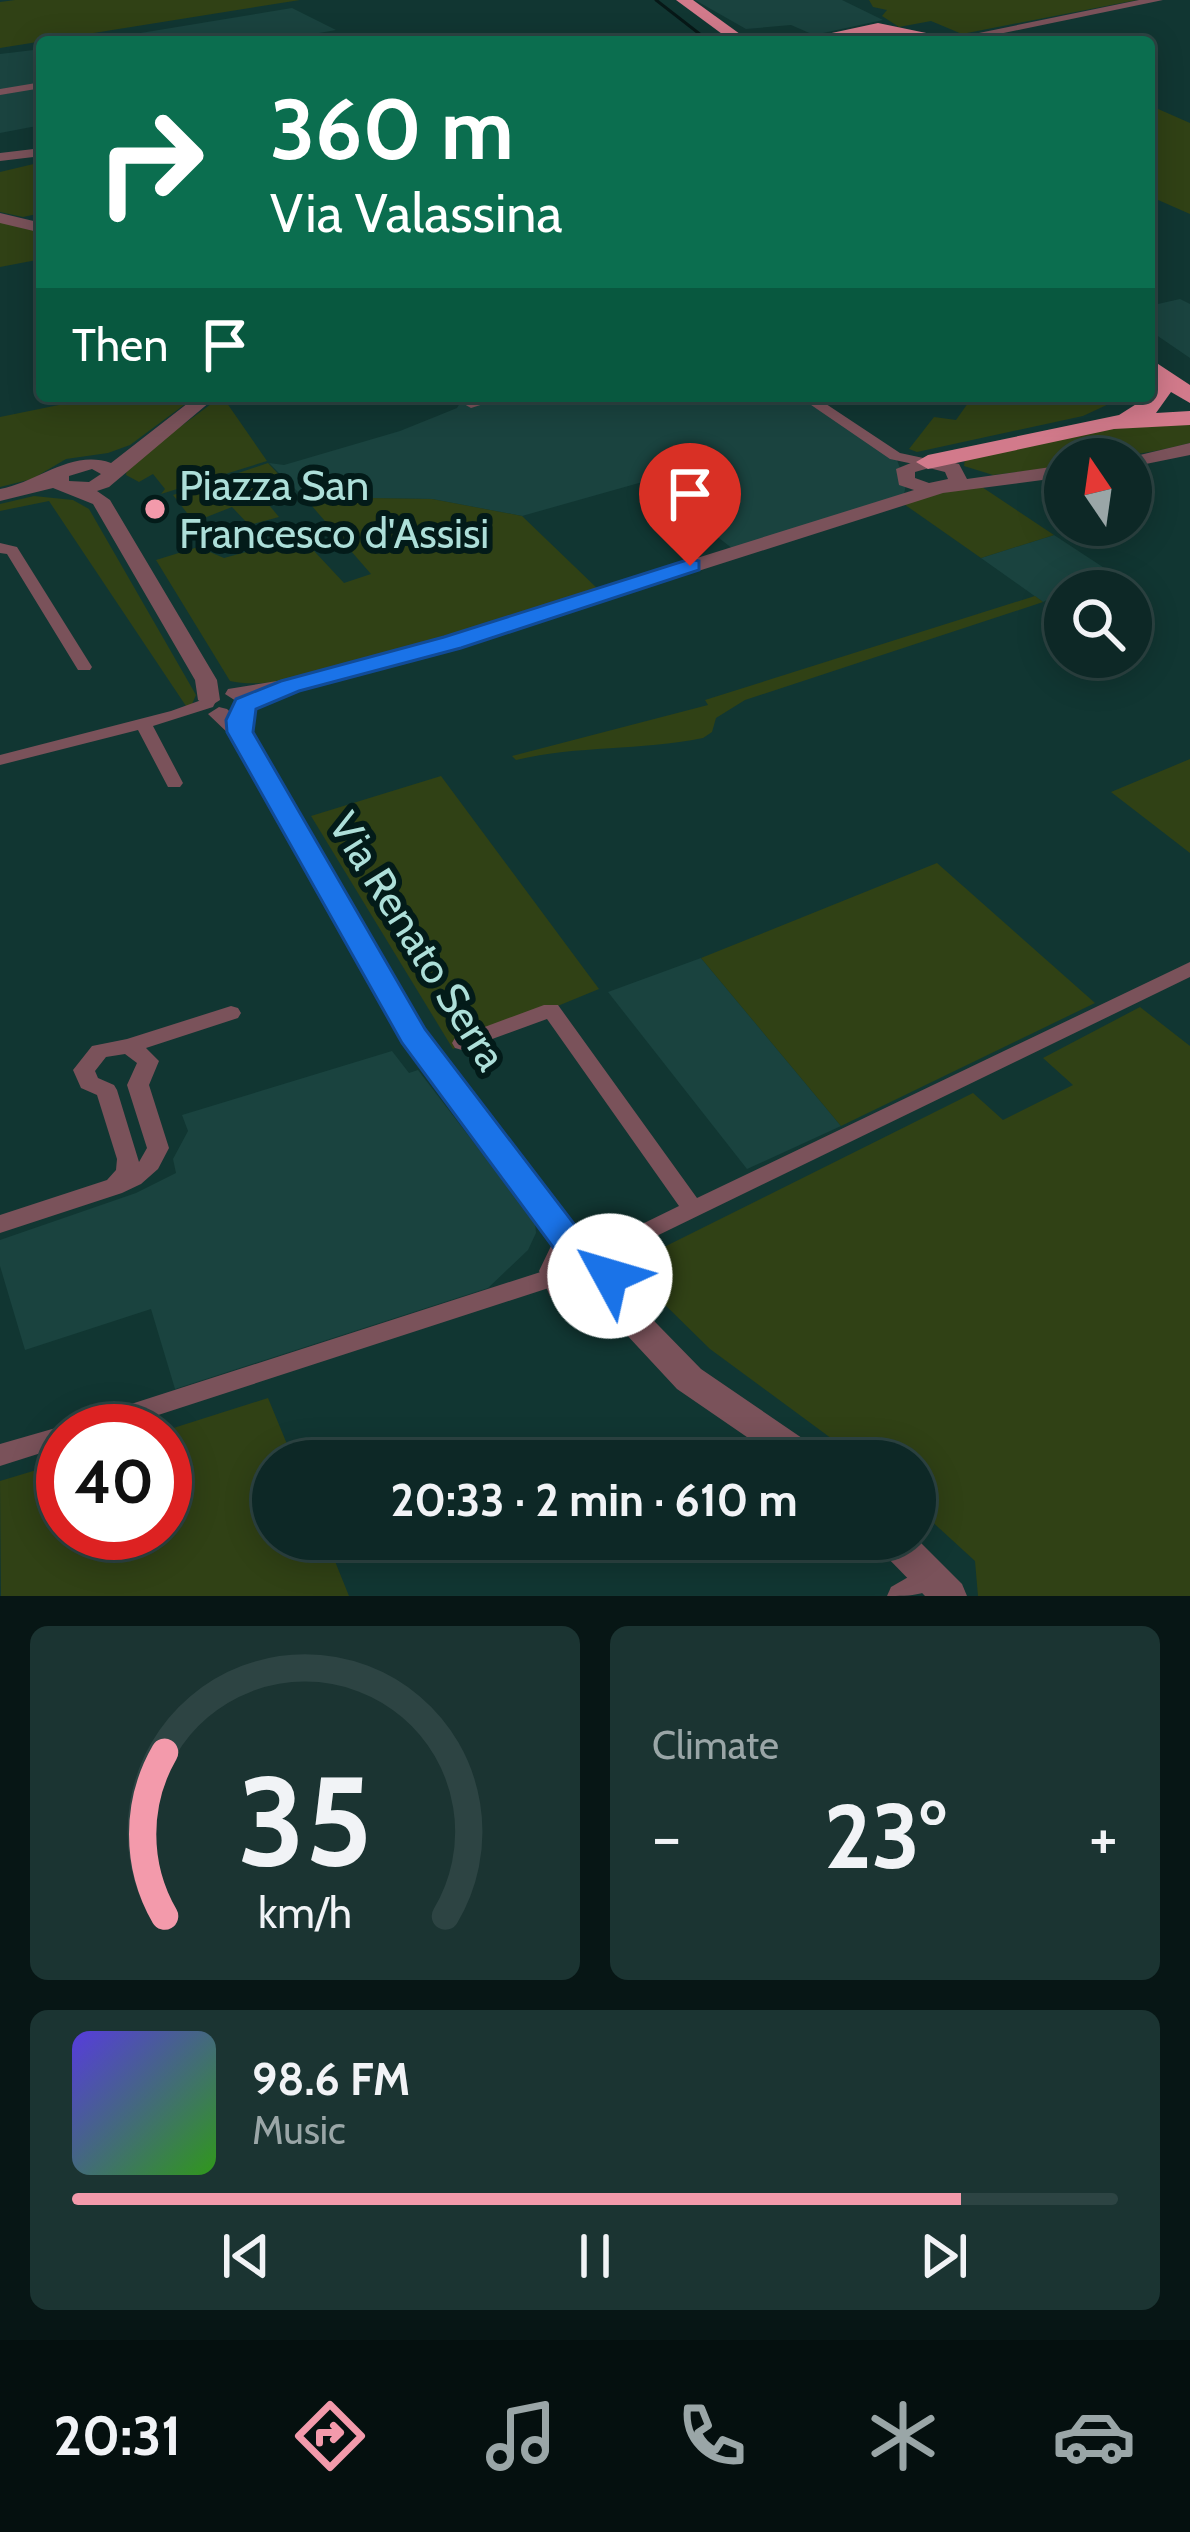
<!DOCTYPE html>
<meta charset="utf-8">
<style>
body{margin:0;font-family:Cabin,sans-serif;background:#1b3432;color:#f1f3f6;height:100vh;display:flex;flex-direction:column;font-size:45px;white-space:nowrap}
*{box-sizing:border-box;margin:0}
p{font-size:39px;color:#9aa6a7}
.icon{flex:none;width:66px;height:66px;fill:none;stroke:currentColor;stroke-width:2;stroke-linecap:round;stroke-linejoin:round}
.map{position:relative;height:1596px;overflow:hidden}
.sheet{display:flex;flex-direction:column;gap:30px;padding:30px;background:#071615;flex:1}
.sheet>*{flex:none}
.banner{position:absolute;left:36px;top:36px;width:1119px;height:366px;border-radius:12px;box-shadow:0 6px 30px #0003,0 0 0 3px #2d4443;background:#0b6e4f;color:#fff;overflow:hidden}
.needle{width:78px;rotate:347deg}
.controls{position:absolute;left:1044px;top:438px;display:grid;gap:24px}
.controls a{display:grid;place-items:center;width:108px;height:108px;border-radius:50%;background:#0d2826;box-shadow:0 6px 30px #0003,0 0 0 3px #2d4443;font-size:60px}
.speed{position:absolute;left:36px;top:1404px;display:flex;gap:24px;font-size:60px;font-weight:700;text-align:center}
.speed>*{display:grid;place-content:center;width:156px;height:156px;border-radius:50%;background:#0d2826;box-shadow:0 6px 30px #0003,0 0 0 3px #2d4443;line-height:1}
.speed .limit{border:18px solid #d22;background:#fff;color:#111}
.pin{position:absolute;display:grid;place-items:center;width:102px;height:102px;color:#fff;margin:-123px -51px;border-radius:50% 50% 50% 0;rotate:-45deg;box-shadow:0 0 12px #0007}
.pin .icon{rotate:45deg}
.me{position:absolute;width:132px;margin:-66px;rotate:309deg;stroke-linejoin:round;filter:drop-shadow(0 0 9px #0008)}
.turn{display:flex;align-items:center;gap:42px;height:252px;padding:0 36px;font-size:54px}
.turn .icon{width:156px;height:156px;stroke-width:2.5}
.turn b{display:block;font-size:84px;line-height:102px}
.then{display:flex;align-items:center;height:114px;padding:0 36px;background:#0003;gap:24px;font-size:45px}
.big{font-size:90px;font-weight:800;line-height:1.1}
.sheet .card{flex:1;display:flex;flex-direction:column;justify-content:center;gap:18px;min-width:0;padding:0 42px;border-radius:18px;background:#1b3432}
.sheet .dial{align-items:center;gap:0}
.dial svg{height:312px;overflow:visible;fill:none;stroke:#2d4443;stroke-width:7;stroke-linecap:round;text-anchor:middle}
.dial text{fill:#f1f3f6;stroke:none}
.song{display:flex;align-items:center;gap:36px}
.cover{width:144px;height:144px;border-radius:18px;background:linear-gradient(135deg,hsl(250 70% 55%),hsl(110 70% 35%))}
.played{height:12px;border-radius:6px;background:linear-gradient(90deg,#f39aab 85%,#2d4443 85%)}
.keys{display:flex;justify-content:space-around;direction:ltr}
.heat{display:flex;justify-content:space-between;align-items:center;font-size:66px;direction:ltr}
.sheet .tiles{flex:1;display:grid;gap:30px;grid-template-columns:1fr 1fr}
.card:last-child{grid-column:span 2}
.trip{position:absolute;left:252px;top:1440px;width:684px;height:120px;border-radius:60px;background:#0d2826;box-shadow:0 6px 30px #0003,0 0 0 3px #2d4443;font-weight:800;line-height:120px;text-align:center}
.tabs{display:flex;height:192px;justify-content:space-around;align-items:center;background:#05100f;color:#9aa6a7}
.tabs .icon{width:84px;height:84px}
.tabs .active{color:#f39aab}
.tabs b{font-size:54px;color:#f1f3f6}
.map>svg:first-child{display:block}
.built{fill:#1a433f}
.green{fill:#304115}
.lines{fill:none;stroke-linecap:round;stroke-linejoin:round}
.stream{stroke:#071817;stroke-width:3}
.minor{fill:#7a525a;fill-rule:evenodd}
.tertiary{fill:#7a525a;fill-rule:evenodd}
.trunk{fill:#d27a8b;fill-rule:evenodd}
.route{fill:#1a73e8;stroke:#114b97;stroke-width:3}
.poi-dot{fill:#f39aab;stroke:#031b19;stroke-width:4.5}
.labels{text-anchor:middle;stroke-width:12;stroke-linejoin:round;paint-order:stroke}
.poi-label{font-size:42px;fill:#addfd9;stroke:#031b19;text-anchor:start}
.street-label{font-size:42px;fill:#addfd9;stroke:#031b19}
</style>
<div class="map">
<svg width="1190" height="1596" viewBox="0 0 1190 1596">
<rect width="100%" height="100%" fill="#113632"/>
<g class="built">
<polygon points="695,0 842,0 883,20 814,35 791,25 746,29"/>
<polygon points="292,8 336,30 297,37 300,42 86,42"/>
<polygon points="42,49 42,125 0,133 0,54"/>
<polygon points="1180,299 1190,304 1190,358 1149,330 1149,306"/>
<polygon points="452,396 802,396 896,457 906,485 904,494 733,549 646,481 522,516 432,499 368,498 311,505 269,463 284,465 400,431 457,408 460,403"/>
<polygon points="1054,535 1118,577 1065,591 1043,602 981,558"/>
<polygon points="701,958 841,1126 747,1169 608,992"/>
<polygon points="392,1051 409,1073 418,1070 535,1222 536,1233 528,1250 488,1288 175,1389 151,1309 25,1350 0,1266 0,1240 136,1193 176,1173 173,1159 188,1131 182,1115"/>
</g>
<g class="green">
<polygon points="15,0 300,0 0,48 0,2"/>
<polygon points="869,0 1137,0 962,34 931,21 899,27 882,16 887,10 873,7"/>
<polygon points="1149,105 1190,123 1190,214 1149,196"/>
<polygon points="42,162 42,213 23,217 0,212 0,172"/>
<polygon points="0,222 42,233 42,259 0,267"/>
<polygon points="103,396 196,396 130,445 108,453 66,459 32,479 0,487 0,417"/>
<polygon points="222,396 267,461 161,494 165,489 153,474 139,482 126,475 127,466"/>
<polygon points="973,396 1126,396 1083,416 917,452 909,449 934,417 956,420"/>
<path d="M1190 421V443C1148 454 1109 459 1065 459V466L993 475 964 466 965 459 1126 423Z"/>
<polygon points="268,463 294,491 264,499 279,517 249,525 232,507 194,522 173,495"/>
<polygon points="979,485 1054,535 981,558 901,502"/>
<polygon points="34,496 73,500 89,509 196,695 192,704 186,706 49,501 0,511 0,504"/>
<path d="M368 498 432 499 522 516 601 592C524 617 301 698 230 681L156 560 198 547 224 558 301 537 344 583 371 574 311 505Z"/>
<path d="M1035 596 1043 602 745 700 716 718 712 732 703 738C640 751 579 745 516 760L512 756 708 705 705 700Z"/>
<polygon points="1190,759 1190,853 1111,792"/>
<polygon points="441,776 599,989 453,1049 311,816"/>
<polygon points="937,863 1095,1003 841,1126 701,958"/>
<polygon points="1140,1007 1190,1046 1190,1596 978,1596 975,1561 915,1506 915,1461 862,1461 710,1349 657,1297 642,1273 648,1255 973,1093 1003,1120 1073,1085 1043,1058"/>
<polygon points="268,1398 294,1461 273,1461 273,1539 326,1539 349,1596 1,1596 0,1481 63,1462 63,1533 165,1533 164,1431"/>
</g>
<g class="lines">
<polyline class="stream" points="656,0 710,42"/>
<g class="minor">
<polygon points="298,37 301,42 280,42 282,40"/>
<polygon points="42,82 42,88 0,95 0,89"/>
<polygon points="486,396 509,396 471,408 464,404"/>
<polygon points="798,396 814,396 900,453 928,459 930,462 923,466 890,459"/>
<polygon points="0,543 17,547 92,667 90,670 78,670 7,554 0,553"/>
<polygon points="207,698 213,699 215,703 213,707 153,726 183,783 180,787 168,787 138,730 0,765 0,755 171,711"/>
<polygon points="1190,962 1190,977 601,1263 593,1260 589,1254 593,1248 679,1206 547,1019 462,1050 455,1048 452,1043 455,1038 544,1005 558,1005 697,1198"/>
<path d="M231 1006 238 1008 241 1013 238 1018 146 1048 159 1061 149 1085 169 1148 158 1169 141 1184 122 1193 0 1233V1215L107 1180 116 1170 117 1159 97 1095 81 1088 73 1070 92 1046 127 1039ZM125 1054 137 1063 127 1085 147 1148 139 1162 117 1090 114 1085 98 1078 95 1071 106 1057Z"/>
<polygon points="553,1268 561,1270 565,1277 561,1284 109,1431 63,1431 63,1446 0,1466 0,1444 66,1425"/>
<path d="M931 1564 941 1567 945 1576C934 1596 910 1596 887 1596L891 1587Z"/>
</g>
<g class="tertiary">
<polygon points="1139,0 1163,0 960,42 935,42"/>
<polygon points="42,148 42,156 0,161 0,153"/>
<polygon points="0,213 42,223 42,233 0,223"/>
<path d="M197 396H217L109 487 97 491 110 500 217 680 220 700 209 707 198 700 195 680 93 504 53 488 0 501V489C39 482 71 449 111 463ZM92 469 101 474 89 482 69 481V476Z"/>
<polygon points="1190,443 1190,455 1131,467 1131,459 1123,459"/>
<path d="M928 456 959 464 967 479 1065 465V477L943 493 435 655 290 693 236 701 225 694 228 689 289 679 419 645 914 490 899 485 896 469ZM929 468 945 472 948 479 929 483 915 478V472Z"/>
<path d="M219 707 227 709 251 732 423 1030 579 1233C607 1237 629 1255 619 1285L701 1369 821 1451 826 1461H782L677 1389 599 1305 576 1309 550 1296 539 1271 552 1244 403 1043 231 736 208 714ZM583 1257 590 1263 591 1276 579 1284 572 1278 571 1266Z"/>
<polygon points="915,1537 962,1584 967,1596 925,1596 880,1550 875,1539"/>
</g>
<g class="trunk">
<polygon points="676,0 693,0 751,42 733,42"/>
<path d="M878 23 960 40C932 46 904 32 876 33 847 34 820 42 790 42Z"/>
<polygon points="1149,358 1190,385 1190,403 1171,392 1156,413 1190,411 1190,425 1114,429 928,469 916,462 928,455 1119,415 1149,396"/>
</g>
</g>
<path class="route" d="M690 559 699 561V570L461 648 299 691 256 709 253 732 425 1029 584 1237C610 1242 625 1248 627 1276L622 1286 610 1290 597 1286 590 1265 561 1258 402 1043 227 732 226 720 236 699 281 681 444 637Z"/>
<circle class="poi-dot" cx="155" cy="509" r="12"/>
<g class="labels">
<g class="poi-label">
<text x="179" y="500">Piazza San<tspan x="179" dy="48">Francesco d'Assisi</tspan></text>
</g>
<g class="street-label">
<text transform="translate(418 941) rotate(58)" y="15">Via Renato Serra</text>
</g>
</g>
</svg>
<div class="controls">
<a><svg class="needle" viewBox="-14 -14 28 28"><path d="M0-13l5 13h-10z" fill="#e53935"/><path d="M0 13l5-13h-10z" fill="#9aa6a7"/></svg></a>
<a><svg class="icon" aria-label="search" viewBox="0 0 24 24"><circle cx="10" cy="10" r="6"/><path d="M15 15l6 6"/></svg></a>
</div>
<div class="speed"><div class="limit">40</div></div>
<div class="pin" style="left:690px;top:566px;background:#d93025"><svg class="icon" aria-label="arrive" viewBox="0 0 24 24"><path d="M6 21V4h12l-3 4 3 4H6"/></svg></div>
<svg class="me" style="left:610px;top:1276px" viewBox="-20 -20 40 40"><circle r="19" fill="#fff"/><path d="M0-13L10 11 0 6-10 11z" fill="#1a73e8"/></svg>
<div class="trip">20:33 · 2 min · 610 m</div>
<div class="banner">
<div class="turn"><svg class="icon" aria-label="right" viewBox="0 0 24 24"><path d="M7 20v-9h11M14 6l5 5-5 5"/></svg><div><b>360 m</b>Via Valassina</div></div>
<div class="then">Then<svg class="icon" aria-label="arrive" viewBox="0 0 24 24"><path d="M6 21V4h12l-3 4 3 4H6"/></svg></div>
</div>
</div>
<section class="sheet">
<div class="tiles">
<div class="card dial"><svg viewBox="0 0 100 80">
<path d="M14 69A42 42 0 1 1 86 69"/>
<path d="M14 69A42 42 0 0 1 14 27" stroke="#f39aab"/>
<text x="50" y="56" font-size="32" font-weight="700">35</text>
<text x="50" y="72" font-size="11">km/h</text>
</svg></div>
<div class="card"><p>Climate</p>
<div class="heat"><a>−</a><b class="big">23°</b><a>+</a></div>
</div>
<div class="card">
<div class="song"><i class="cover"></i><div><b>98.6 FM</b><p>Music</p></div></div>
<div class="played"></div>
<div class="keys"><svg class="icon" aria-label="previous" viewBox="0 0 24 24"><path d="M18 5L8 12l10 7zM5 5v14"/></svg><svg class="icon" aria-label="pause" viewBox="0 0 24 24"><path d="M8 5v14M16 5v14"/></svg><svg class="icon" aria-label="next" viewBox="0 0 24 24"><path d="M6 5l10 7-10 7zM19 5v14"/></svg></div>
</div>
</div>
</section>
<nav class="tabs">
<b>20:31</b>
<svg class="icon active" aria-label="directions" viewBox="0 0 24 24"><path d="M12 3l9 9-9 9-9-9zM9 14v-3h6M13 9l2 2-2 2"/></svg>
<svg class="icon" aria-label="music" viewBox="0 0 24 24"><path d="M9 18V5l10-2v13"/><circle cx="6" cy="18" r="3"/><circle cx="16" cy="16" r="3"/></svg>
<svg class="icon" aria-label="phone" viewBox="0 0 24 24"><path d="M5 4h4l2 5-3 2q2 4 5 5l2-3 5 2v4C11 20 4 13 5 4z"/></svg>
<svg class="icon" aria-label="climate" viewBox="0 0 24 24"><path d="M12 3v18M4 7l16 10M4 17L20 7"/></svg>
<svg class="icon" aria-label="car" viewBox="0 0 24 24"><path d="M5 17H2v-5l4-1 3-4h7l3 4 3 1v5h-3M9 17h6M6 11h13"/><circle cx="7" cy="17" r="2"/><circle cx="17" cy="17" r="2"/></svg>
</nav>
